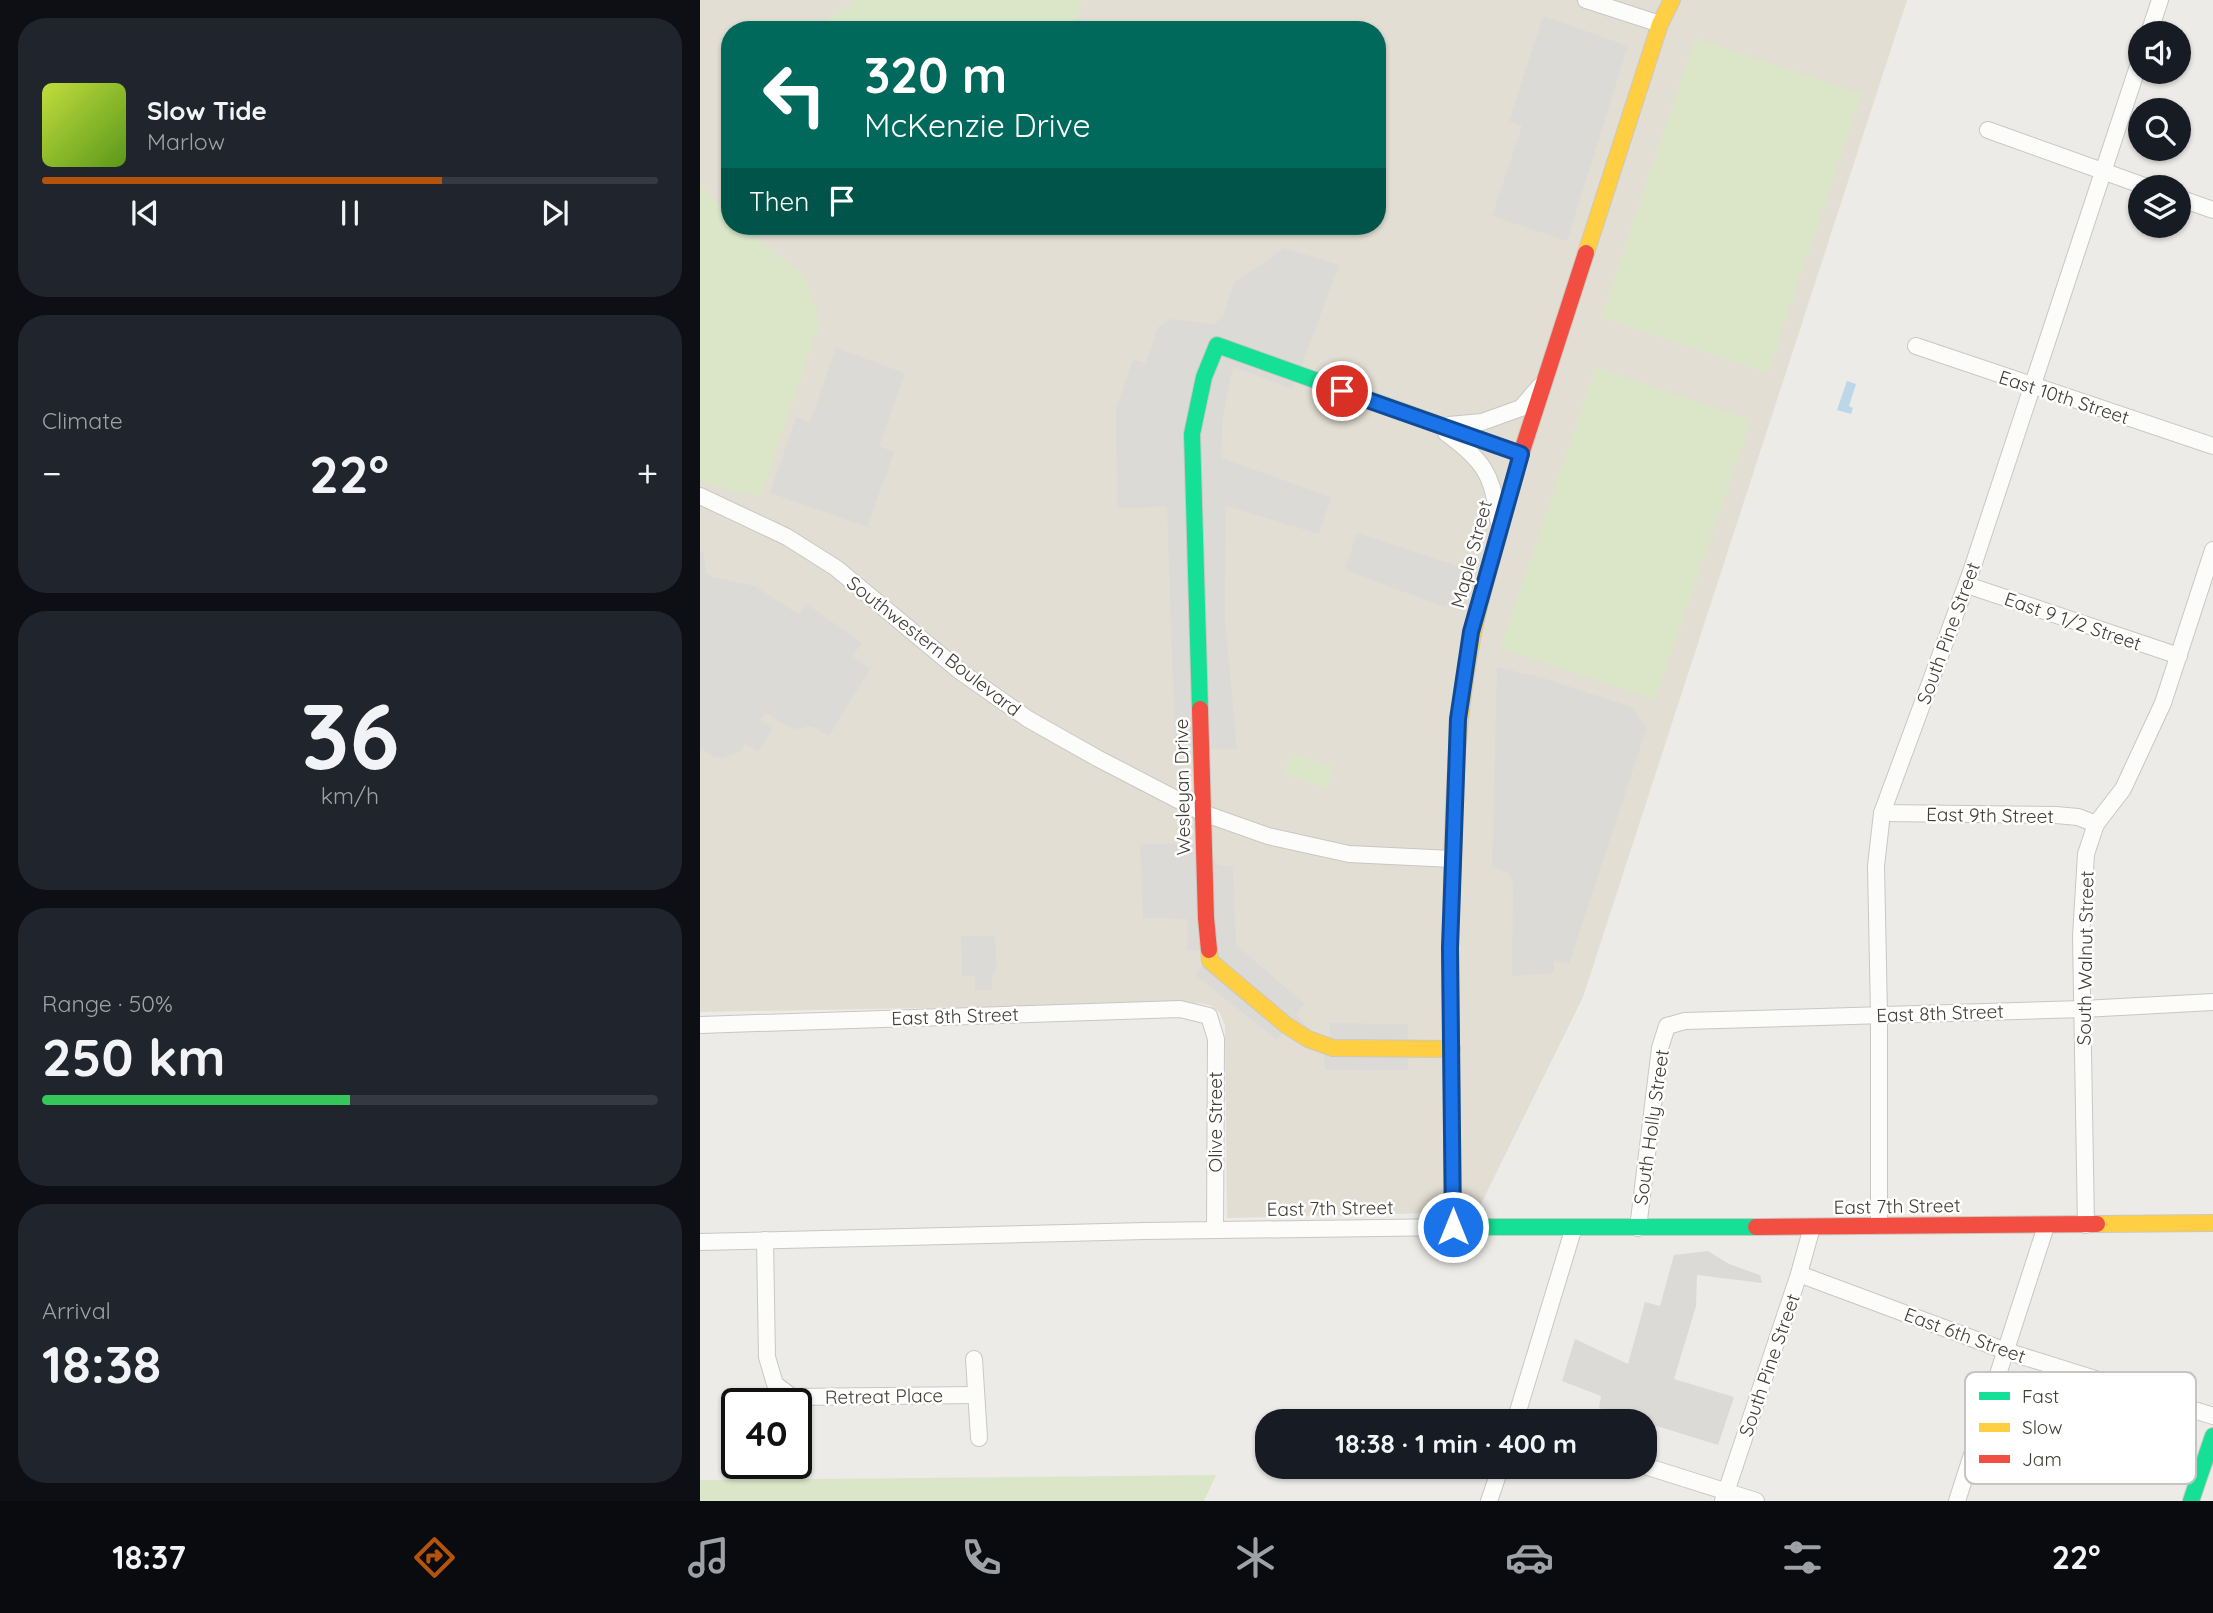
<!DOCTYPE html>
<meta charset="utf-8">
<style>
body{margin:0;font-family:Quicksand,sans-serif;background:#20242c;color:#f1f3f6;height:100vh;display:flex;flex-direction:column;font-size:26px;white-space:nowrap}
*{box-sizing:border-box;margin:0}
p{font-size:23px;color:#9ea1a6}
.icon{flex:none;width:38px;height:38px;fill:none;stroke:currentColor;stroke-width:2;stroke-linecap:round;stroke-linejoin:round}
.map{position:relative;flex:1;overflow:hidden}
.panel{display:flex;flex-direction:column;gap:18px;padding:18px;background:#0d0f14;width:700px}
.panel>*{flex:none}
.guide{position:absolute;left:21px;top:21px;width:665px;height:214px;border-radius:28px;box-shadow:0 2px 5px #0004;background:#00695c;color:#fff;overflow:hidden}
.fabs{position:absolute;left:1428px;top:21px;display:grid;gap:14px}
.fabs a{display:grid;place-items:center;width:63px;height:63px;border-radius:50%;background:#171b24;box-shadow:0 2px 5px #0004;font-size:35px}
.speed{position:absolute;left:21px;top:1388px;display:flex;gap:14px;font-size:35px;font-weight:700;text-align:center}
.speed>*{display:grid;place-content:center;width:91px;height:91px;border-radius:50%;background:#171b24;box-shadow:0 2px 5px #0004;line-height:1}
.speed .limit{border:4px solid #111;border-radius:10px;background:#fff;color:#111}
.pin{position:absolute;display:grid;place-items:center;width:60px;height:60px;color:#fff;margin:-30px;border:4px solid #fff;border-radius:50%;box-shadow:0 2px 7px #0007}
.me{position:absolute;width:77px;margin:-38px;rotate:0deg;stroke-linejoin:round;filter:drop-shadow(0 0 5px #0008)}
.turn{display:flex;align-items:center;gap:24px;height:147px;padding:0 28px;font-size:32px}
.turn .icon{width:91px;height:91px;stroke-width:2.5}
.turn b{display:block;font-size:49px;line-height:60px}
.then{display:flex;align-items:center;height:66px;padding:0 28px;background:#0003;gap:14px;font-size:26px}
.big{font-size:52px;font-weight:700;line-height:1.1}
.panel .tile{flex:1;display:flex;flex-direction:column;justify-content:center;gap:10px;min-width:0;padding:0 24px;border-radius:28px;background:#20242c}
.panel .dial{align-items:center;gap:0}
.dial b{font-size:91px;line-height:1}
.song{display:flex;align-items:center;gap:21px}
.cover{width:84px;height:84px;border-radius:10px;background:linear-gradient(135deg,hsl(70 70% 55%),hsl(90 70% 35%))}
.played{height:7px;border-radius:4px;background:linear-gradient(90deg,#b45309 65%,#363941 65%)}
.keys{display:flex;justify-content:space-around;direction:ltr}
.heat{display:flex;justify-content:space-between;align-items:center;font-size:38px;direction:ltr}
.charge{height:10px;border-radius:5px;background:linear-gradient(90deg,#34c759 50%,#363941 0)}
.trip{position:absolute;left:555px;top:1409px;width:402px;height:70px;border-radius:28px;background:#171b24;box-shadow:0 2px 5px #0004;font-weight:700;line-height:70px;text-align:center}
.tabs{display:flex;height:112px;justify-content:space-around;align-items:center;background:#090b0e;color:#9ea1a6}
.tabs .icon{width:49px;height:49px}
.tabs .selected{color:#b45309}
.tabs b{font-size:32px;color:#f1f3f6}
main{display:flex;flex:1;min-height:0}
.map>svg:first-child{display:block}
.education{fill:#e3ded3;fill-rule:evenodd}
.green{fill:#dbe6c9}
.parking{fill:#dcdad7}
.water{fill:#bbd7e8}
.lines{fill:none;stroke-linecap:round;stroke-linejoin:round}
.street-casing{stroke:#c9c7c3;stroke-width:18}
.fast-casing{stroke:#ccc8bf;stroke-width:18}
.slow-casing{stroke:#ccc8bf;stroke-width:18}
.jam-casing{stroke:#ccc8bf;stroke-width:18}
.street{stroke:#fcfcfb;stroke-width:16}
.fast{stroke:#16e098;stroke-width:16}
.slow{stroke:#ffcf43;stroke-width:16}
.jam{stroke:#f24e42;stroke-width:16}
.route-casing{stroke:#114b97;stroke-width:18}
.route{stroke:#1a73e8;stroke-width:12}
.labels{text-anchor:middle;stroke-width:5;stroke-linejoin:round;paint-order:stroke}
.street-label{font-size:19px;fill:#423c35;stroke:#fff}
.key{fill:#fff;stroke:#c6c4c2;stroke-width:2}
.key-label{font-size:19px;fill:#423c35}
</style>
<main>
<section class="panel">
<div class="tile">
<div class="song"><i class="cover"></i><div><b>Slow Tide</b><p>Marlow</p></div></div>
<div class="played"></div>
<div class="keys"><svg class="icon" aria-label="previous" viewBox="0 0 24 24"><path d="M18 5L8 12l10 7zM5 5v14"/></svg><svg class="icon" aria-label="pause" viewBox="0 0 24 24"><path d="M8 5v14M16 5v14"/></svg><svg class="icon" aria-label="next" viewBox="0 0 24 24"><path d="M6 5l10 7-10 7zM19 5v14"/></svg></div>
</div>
<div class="tile"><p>Climate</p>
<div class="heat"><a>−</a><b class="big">22°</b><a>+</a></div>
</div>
<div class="tile dial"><b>36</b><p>km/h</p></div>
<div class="tile"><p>Range · 50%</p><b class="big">250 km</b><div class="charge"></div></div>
<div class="tile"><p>Arrival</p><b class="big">18:38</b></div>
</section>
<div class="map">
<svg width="1513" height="1501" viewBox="0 0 1513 1501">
<rect width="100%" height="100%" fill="#edebe7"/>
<path class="education" d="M0 0H1207L883 997 777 1212 527 1218 525 1026 520 1013 510 1005 497 1003 0 1012ZM30 30H677V226H30Z"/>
<g class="green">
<polygon points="155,0 382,0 373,30 113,30"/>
<polygon points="995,38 1162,94 1068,373 901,317"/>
<polygon points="0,184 30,217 30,226 41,226 104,275 120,322 61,496 29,490 0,481"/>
<polygon points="895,367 1051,420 956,700 800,648"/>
<polygon points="591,753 633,767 626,788 584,774"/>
<polygon points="516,1475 504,1501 0,1501 0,1480"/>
</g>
<g class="parking">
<polygon points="843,16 928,46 867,241 792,216 822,126 809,121"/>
<polygon points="584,248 639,265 593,389 533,367 523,416 521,458 631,497 619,534 526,506 525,618 537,749 475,750 467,507 417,508 416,408 433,359 446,363 458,327 470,319 514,324 523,316 534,283"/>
<polygon points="136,348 205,373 179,446 194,452 167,527 70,493 96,417 110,422"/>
<polygon points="657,533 757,566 766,577 759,597 744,607 645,570"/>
<polygon points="0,551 4,554 6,572 13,577 55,586 98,614 107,604 162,643 152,656 170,669 129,736 111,726 98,729 91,728 65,713 61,720 73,729 58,751 46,744 39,752 22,758 14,757 0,748"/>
<polygon points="797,667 843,678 931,707 947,727 869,964 854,960 854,973 812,976 813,885 809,873 792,867"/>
<polygon points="493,843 519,865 533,866 536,945 605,1004 596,1015 616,1036 630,1039 630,1023 708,1024 708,1070 625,1070 624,1055 586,1029 577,1040 495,975 507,958 501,950 487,951 487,919 443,918 440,844"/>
<polygon points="261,936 295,936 297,966 292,976 292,990 275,990 275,976 262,976"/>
<polygon points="1008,1251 1029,1264 1060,1275 1062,1283 997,1275 996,1306 974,1379 1034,1397 1018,1445 899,1408 901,1396 862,1381 875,1339 928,1364 945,1302 960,1306 974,1255"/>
</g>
<polygon class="water" points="1147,381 1156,384 1149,406 1153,408 1151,414 1137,410"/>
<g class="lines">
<defs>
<g id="street">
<polyline points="886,0 960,24"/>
<polyline points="1449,33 1460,0"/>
<polyline points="1288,130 1447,187"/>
<polyline points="1479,198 1513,210"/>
<polyline points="1216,346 1513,446"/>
<polyline points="749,425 782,422 821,408 840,386"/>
<path d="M746 433C782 459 794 475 798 520"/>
<polyline points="0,496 87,537 136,568 261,672 328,719 397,758 503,813 568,836 649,854 752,859"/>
<polyline points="1267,585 1479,656"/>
<polyline points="1182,813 1356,815 1378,817 1396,824"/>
<polyline points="0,1025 480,1009 509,1016 516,1039 515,1230"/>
<polyline points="1386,1225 1381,936 1386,854 1396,824 1423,789 1463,703 1513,550"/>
<polyline points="1179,1226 1179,1015 1176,866 1182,813 1271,572 1440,60"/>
<polyline points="938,1228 960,1048 967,1026 985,1021 1383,1009 1513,1002"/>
<polyline points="65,1240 67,1357 75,1384 92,1397 276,1395"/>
<polyline points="0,1242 445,1231 753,1227"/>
<polyline points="1099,1274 1306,1351 1513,1416"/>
<polyline points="274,1359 279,1438"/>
<polyline points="815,1421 874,1227"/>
<polyline points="945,1466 1056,1501"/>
<polyline points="789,1501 801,1466"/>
<polyline points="1023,1501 1099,1274 1112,1227"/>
<polyline points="1257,1501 1346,1226"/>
</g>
<g id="fast">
<polyline points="500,709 492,434 504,377 517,345 821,454"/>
<polyline points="752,875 750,948 753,1227 1056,1227"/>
<polyline points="1491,1501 1513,1436"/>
</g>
<g id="slow">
<polyline points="886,253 960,24 972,0"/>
<path d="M752 875C754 775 758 681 785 584"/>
<polyline points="509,950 510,961 586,1025 608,1039 633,1048 752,1049"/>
<polyline points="1397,1224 1513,1223"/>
</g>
<g id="jam">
<polyline points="785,584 821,454 886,253"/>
<polyline points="500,709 506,918 509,950"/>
<polyline points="1056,1227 1397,1224"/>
</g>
</defs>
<use href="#street" class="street-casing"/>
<use href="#fast" class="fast-casing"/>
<use href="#slow" class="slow-casing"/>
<use href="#jam" class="jam-casing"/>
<use href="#street" class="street"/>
<use href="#fast" class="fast"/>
<use href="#slow" class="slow"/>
<use href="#jam" class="jam"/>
</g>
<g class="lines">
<defs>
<polyline id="route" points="642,391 821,454 771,632 758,719 750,948 753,1227"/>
</defs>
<use href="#route" class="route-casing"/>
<use href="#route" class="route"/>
</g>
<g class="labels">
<g class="street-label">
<text transform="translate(1364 397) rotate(18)" y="7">East 10th Street</text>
<text transform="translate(771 554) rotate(-75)" y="7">Maple Street</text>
<text transform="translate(1373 621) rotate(19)" y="7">East 9 1/2 Street</text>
<text transform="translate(1248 633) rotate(-70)" y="7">South Pine Street</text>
<text transform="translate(234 646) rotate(38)" y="7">Southwestern Boulevard</text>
<text transform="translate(482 787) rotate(-91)" y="7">Wesleyan Drive</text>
<text transform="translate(1290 815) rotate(1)" y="7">East 9th Street</text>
<text transform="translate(1385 958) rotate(-89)" y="7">South Walnut Street</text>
<text transform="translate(1240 1013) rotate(-2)" y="7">East 8th Street</text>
<text transform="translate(255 1016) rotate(-2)" y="7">East 8th Street</text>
<text transform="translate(515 1122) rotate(-90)" y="7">Olive Street</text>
<text transform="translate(951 1127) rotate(-82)" y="7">South Holly Street</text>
<text transform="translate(1197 1206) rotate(-1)" y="7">East 7th Street</text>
<text transform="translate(630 1208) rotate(-1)" y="7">East 7th Street</text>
<text transform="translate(1265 1335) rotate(20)" y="7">East 6th Street</text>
<text transform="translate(1069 1365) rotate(-71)" y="7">South Pine Street</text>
<text transform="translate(184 1396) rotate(-1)" y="7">Retreat Place</text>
</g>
</g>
<rect x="1265" y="1372" width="231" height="112" rx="10" class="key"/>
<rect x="1279" y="1392" width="31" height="8" fill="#16e098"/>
<rect x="1279" y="1423" width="31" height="9" fill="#ffcf43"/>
<rect x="1279" y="1455" width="31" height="8" fill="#f24e42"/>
<g class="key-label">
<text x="1322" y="1403">Fast</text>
<text x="1322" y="1434">Slow</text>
<text x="1322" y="1466">Jam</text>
</g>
</svg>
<div class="fabs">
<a><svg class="icon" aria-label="sound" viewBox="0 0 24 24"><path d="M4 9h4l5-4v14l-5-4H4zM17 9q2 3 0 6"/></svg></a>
<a><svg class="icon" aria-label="search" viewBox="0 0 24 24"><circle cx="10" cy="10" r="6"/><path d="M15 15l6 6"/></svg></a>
<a><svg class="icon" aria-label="layers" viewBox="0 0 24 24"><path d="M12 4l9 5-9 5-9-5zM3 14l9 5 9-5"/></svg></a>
</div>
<div class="speed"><div class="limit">40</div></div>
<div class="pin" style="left:642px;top:391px;background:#d93025"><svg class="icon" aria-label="arrive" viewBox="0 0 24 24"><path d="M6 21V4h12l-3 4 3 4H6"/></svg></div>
<svg class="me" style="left:753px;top:1227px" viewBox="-20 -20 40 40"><circle r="17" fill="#1a73e8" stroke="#fff" stroke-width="3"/><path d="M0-11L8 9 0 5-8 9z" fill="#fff"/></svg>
<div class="trip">18:38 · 1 min · 400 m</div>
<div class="guide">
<div class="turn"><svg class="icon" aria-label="left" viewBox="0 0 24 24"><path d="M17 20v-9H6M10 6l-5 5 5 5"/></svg><div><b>320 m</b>McKenzie Drive</div></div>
<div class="then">Then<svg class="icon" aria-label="arrive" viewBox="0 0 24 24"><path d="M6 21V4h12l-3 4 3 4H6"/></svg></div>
</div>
</div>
</main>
<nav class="tabs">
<b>18:37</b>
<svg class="icon selected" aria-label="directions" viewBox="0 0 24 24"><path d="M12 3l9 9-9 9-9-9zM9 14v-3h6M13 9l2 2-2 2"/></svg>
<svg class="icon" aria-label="music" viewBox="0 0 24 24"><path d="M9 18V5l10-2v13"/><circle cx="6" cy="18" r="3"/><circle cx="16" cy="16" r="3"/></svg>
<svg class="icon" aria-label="phone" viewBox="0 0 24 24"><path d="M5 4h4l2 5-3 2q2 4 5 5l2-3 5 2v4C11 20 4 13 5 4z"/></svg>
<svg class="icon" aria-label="climate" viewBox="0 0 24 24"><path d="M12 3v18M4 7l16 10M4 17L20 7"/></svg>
<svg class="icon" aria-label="car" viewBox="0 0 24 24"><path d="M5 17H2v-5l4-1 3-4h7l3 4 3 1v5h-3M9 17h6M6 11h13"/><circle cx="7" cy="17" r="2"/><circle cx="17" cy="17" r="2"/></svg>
<svg class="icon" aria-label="filters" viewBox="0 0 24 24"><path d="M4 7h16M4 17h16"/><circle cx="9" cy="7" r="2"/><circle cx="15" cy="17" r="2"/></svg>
<b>22°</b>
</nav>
